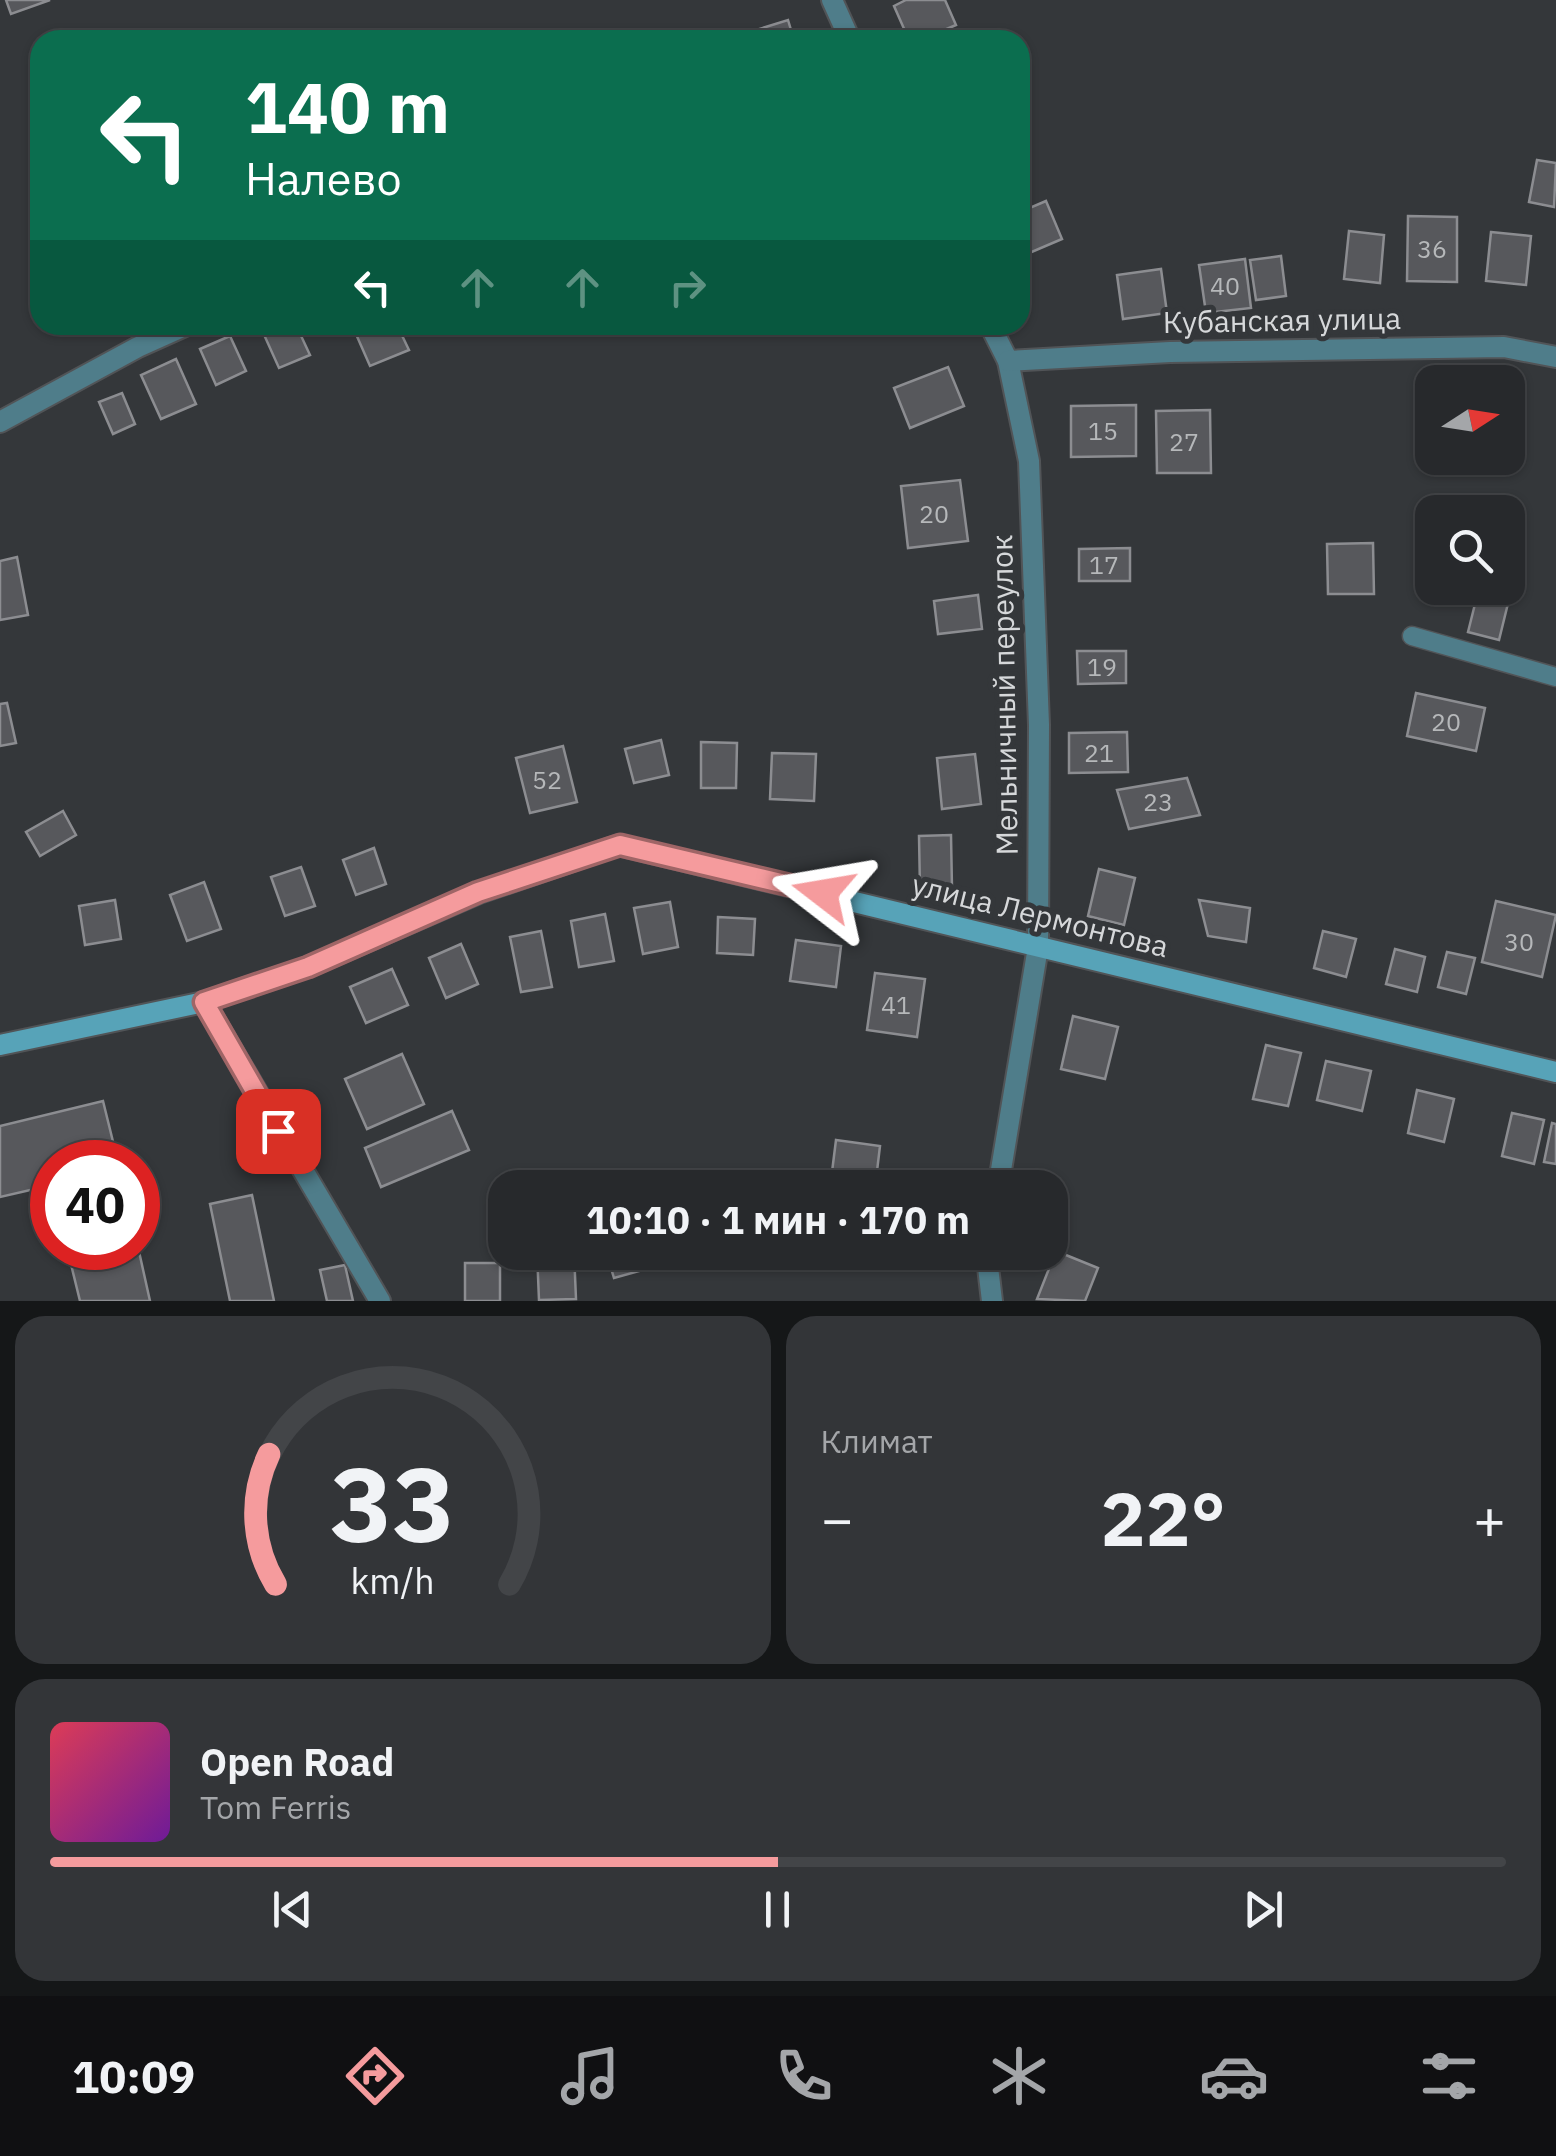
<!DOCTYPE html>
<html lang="ru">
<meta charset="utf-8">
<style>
body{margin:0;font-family:"IBM Plex Sans",sans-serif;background:#333538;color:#f1f3f6;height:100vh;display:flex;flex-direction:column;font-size:38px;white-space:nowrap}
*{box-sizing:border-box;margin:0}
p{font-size:32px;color:#a4a6a9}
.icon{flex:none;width:55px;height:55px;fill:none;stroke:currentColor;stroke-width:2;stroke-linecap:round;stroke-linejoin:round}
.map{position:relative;height:1301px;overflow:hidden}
.sheet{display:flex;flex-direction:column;gap:15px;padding:15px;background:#151718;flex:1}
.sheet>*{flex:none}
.banner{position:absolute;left:30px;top:30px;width:1000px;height:305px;border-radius:30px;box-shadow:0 2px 8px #0004,0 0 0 2px #434548;background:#0b6e4f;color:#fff;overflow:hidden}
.needle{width:65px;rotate:78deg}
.buttons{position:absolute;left:1415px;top:365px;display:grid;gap:20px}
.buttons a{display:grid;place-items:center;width:110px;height:110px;border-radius:20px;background:#27292c;box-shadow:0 2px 8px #0004,0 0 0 2px #434548;font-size:50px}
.speed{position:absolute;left:30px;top:1140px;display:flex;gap:20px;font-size:50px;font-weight:700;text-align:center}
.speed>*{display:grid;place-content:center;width:130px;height:130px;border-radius:50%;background:#27292c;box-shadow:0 2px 8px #0004,0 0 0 2px #434548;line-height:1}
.speed .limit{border:15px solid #d22;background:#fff;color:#111}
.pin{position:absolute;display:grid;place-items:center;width:85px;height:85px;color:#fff;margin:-42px;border-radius:20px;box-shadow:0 5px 15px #0006}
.me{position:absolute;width:110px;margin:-55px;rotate:284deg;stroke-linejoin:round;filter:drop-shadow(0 0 8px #0008)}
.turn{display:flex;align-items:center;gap:35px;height:210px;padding:0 50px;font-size:45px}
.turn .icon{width:130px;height:130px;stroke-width:2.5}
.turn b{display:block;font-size:70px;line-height:85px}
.lanes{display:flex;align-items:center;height:95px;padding:0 50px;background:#0003;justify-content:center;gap:50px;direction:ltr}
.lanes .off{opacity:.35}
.big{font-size:75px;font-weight:700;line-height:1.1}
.sheet .tile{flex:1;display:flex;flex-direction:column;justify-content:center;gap:15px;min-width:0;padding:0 35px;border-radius:30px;background:#333538}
.sheet .dial{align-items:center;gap:0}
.dial svg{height:260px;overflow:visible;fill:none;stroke:#434548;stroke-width:7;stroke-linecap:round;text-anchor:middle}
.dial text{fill:#f1f3f6;stroke:none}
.song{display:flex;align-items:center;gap:30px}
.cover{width:120px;height:120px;border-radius:15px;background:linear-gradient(135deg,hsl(350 70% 55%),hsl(280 70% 35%))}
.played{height:10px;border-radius:5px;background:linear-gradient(90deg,#f59b9d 50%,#434548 50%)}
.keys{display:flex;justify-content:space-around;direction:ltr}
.heat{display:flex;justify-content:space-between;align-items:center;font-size:55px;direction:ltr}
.sheet .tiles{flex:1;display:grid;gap:15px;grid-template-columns:1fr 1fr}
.tile:last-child{grid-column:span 2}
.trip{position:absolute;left:488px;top:1170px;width:580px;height:100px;border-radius:30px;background:#27292c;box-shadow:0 2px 8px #0004,0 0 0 2px #434548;font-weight:700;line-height:100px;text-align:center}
.tabs{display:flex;height:160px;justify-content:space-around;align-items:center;background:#101012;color:#a4a6a9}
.tabs .icon{width:70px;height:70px}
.tabs .current{color:#f59b9d}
.tabs b{font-size:45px;color:#f1f3f6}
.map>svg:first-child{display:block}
.building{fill:#57585c;stroke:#8c8d91;stroke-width:2.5}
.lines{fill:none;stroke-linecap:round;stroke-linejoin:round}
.lane-casing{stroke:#515457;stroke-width:21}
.street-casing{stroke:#515457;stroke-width:24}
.secondary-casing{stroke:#515457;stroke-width:24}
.lane{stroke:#4f7d8a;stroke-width:18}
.street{stroke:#4f7d8a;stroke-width:20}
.secondary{stroke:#57a3b8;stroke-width:20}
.route-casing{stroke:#9f6566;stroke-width:25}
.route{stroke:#f59b9d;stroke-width:18}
.labels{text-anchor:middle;stroke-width:10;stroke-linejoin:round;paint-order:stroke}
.number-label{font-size:25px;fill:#b6b8ba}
.street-label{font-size:30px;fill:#d6d8da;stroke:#34373a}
</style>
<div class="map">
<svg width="1556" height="1301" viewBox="0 0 1556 1301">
<rect width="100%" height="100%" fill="#34373a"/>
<g class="building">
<polygon points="6,0 50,0 11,14"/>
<polygon points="906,0 945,0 956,25 921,40 909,40 894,6"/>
<polygon points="788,20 794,40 744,40 743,34"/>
<polygon points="1537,160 1556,163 1554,207 1529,202"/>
<polygon points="1046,201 1062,239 1020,257 1020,212"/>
<polygon points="1408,216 1457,217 1457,282 1407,281"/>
<polygon points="1349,231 1384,235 1380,283 1344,279"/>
<polygon points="1491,232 1531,236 1526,285 1486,281"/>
<polygon points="1281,256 1286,296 1256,300 1250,260"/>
<polygon points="1245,259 1251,308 1206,313 1199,265"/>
<polygon points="1161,269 1167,313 1123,319 1117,275"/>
<polygon points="269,325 296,325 310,355 279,368 261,328"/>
<polygon points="352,325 397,325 409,350 370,366"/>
<polygon points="230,336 246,371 216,385 200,349"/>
<polygon points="176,359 196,404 161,419 141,375"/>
<polygon points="1464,366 1466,382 1432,382 1431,419 1427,369"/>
<polygon points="948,367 964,406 910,428 894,388"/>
<polygon points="122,393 135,424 113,434 99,402"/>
<polygon points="1136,405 1136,456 1071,457 1071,406"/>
<polygon points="1210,410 1211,473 1157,473 1156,411"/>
<polygon points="960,480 968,541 908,548 901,486"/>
<polygon points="1373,543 1374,594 1328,594 1327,544"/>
<polygon points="1130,548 1130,581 1079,581 1079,549"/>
<polygon points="17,557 28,615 0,620 0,561"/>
<polygon points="1508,578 1514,579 1499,640 1468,632 1479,588 1508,588"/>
<polygon points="978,595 982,629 938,634 934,601"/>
<polygon points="1077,651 1126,651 1126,683 1078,684"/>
<polygon points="1416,693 1485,708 1476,751 1407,736"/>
<polygon points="7,703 16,743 0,746 0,704"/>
<polygon points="1127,732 1128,772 1069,773 1069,733"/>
<polygon points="661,740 669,775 634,783 625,749"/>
<polygon points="701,742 737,743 736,788 701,788"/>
<polygon points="563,746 577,802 530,813 516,758"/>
<polygon points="772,753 816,754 814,801 770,799"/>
<polygon points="975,754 981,804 942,809 937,758"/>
<polygon points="1187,778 1200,815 1129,829 1117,790"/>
<polygon points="63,811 76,835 40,856 26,832"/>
<polygon points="951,835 952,888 920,889 919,836"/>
<polygon points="374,848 386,884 356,895 343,860"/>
<polygon points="301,867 315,906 285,916 271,877"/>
<polygon points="1099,869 1135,878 1124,925 1088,916"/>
<polygon points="204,882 221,929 187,941 170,895"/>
<polygon points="115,900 121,939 85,945 79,906"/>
<polygon points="1199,900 1250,908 1246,942 1208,936"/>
<polygon points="1496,901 1556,915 1542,977 1482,962"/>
<polygon points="670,902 678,947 643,954 634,908"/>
<polygon points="605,914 614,961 579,967 571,921"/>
<polygon points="718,917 755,919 753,955 717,953"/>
<polygon points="541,931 552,987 521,992 510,937"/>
<polygon points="1323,931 1356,939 1346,977 1314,968"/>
<polygon points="796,940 841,946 836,987 790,981"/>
<polygon points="461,944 478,984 446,998 429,958"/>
<polygon points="1395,949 1425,957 1417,992 1386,984"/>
<polygon points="1447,952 1475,958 1466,994 1438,987"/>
<polygon points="392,969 408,1005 366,1023 350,987"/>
<polygon points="875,973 925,979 917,1037 867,1030"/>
<polygon points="1073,1016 1118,1027 1105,1079 1061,1069"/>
<polygon points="1266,1045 1301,1053 1288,1106 1253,1099"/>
<polygon points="402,1054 424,1104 367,1129 345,1079"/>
<polygon points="1326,1061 1371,1071 1362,1111 1317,1100"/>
<polygon points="1417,1090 1454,1099 1444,1142 1408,1133"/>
<polygon points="103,1101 118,1162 52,1162 52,1185 0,1197 0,1126"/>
<polygon points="452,1111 469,1150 381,1187 365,1148"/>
<polygon points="1512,1113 1544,1120 1534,1164 1502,1156"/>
<polygon points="1552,1123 1556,1124 1556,1164 1544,1162"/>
<polygon points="836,1140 880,1146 875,1188 830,1188"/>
<polygon points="252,1195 274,1301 230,1301 210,1204"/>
<polygon points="138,1247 150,1301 80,1301 67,1248"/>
<polygon points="1056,1251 1098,1268 1085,1301 1037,1299"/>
<polygon points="537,1252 574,1252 576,1299 539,1300"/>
<polygon points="606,1252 645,1252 650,1268 614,1278"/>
<rect x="465" y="1263" width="35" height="38"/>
<polygon points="345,1265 353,1301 327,1301 320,1270"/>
</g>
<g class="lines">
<defs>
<polyline id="lane" points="1412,636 1556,677"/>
<g id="street">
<polyline points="832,0 850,40"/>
<polyline points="990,325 1008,361 1029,461 1039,725 1038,947 998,1188"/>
<polyline points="1008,361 1170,352 1504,347 1556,357"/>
<polyline points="0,422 138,347 187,325"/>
<polyline points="204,1002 380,1301"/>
<polyline points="990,1252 988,1267 992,1301"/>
</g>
<polyline id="secondary" points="0,1045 204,1002 308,967 479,893 619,845 1556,1072"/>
</defs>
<use href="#lane" class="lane-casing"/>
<use href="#street" class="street-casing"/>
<use href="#secondary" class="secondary-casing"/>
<use href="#lane" class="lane"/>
<use href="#street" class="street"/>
<use href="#secondary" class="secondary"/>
</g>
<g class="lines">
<defs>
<polyline id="route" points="278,1131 204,1002 308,967 478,892 620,845 823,893"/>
</defs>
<use href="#route" class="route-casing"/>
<use href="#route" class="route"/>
</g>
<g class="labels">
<g class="number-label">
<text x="1432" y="258">36</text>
<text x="1225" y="295">40</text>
<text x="1103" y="440">15</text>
<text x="1184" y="451">27</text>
<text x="934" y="523">20</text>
<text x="1104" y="574">17</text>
<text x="1102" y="676">19</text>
<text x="1446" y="731">20</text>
<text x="1099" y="762">21</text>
<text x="547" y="789">52</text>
<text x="1158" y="811">23</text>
<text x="1519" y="951">30</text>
<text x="896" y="1014">41</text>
</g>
<g class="street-label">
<text transform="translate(1282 321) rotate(-1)" y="10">Кубанская улица</text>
<text transform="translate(1005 695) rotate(-91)" y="10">Мельничный переулок</text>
<text transform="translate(1040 916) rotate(14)" y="10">улица Лермонтова</text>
</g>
</g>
</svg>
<div class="buttons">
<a><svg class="needle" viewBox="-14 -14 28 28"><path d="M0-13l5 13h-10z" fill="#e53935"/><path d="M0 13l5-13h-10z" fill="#a4a6a9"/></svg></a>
<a><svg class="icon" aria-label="search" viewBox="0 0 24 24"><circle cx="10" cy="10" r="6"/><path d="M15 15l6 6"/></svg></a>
</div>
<div class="speed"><div class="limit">40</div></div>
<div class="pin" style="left:278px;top:1131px;background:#d93025"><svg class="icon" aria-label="arrive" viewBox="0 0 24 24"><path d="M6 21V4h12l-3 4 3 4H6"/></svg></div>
<svg class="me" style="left:823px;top:893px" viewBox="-20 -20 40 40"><path d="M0-17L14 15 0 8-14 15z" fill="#f59b9d" stroke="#fff" stroke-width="4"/></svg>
<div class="trip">10:10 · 1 мин · 170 m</div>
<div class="banner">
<div class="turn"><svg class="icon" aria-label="left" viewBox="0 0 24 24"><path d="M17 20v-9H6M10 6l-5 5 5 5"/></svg><div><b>140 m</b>Налево</div></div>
<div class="lanes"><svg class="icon" aria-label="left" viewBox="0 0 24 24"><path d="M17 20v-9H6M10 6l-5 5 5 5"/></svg><svg class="icon off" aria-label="ahead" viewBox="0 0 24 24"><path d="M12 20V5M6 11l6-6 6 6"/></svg><svg class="icon off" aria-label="ahead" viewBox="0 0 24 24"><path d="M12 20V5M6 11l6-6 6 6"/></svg><svg class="icon off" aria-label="right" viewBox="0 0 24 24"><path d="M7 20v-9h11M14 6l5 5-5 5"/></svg></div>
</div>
</div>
<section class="sheet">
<div class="tiles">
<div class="tile dial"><svg viewBox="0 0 100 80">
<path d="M14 69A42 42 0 1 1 86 69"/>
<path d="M14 69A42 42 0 0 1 12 29" stroke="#f59b9d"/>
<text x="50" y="56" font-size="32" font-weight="700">33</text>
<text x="50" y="72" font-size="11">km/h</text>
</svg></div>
<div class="tile"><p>Климат</p>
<div class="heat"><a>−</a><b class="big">22°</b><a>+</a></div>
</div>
<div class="tile">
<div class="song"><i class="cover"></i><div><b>Open Road</b><p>Tom Ferris</p></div></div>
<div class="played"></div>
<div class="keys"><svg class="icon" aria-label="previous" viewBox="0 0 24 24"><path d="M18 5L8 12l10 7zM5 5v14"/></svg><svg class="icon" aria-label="pause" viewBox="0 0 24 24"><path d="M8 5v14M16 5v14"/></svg><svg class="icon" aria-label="next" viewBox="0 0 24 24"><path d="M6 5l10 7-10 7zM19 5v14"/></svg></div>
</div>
</div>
</section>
<nav class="tabs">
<b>10:09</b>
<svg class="icon current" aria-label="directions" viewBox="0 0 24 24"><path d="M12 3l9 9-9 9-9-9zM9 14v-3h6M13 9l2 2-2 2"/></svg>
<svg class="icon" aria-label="music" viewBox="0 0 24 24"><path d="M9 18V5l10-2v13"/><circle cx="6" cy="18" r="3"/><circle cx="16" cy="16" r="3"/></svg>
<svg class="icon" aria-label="phone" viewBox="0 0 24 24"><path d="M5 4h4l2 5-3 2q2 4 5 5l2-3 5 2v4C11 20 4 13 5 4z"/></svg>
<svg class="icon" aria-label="climate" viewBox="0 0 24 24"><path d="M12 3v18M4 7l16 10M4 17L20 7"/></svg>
<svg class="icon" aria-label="car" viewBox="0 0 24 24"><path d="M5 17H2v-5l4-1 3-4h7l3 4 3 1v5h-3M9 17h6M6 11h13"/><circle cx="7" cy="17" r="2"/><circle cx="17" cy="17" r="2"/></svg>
<svg class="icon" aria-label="filters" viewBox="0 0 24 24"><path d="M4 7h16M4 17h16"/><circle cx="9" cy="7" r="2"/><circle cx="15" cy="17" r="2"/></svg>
</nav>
